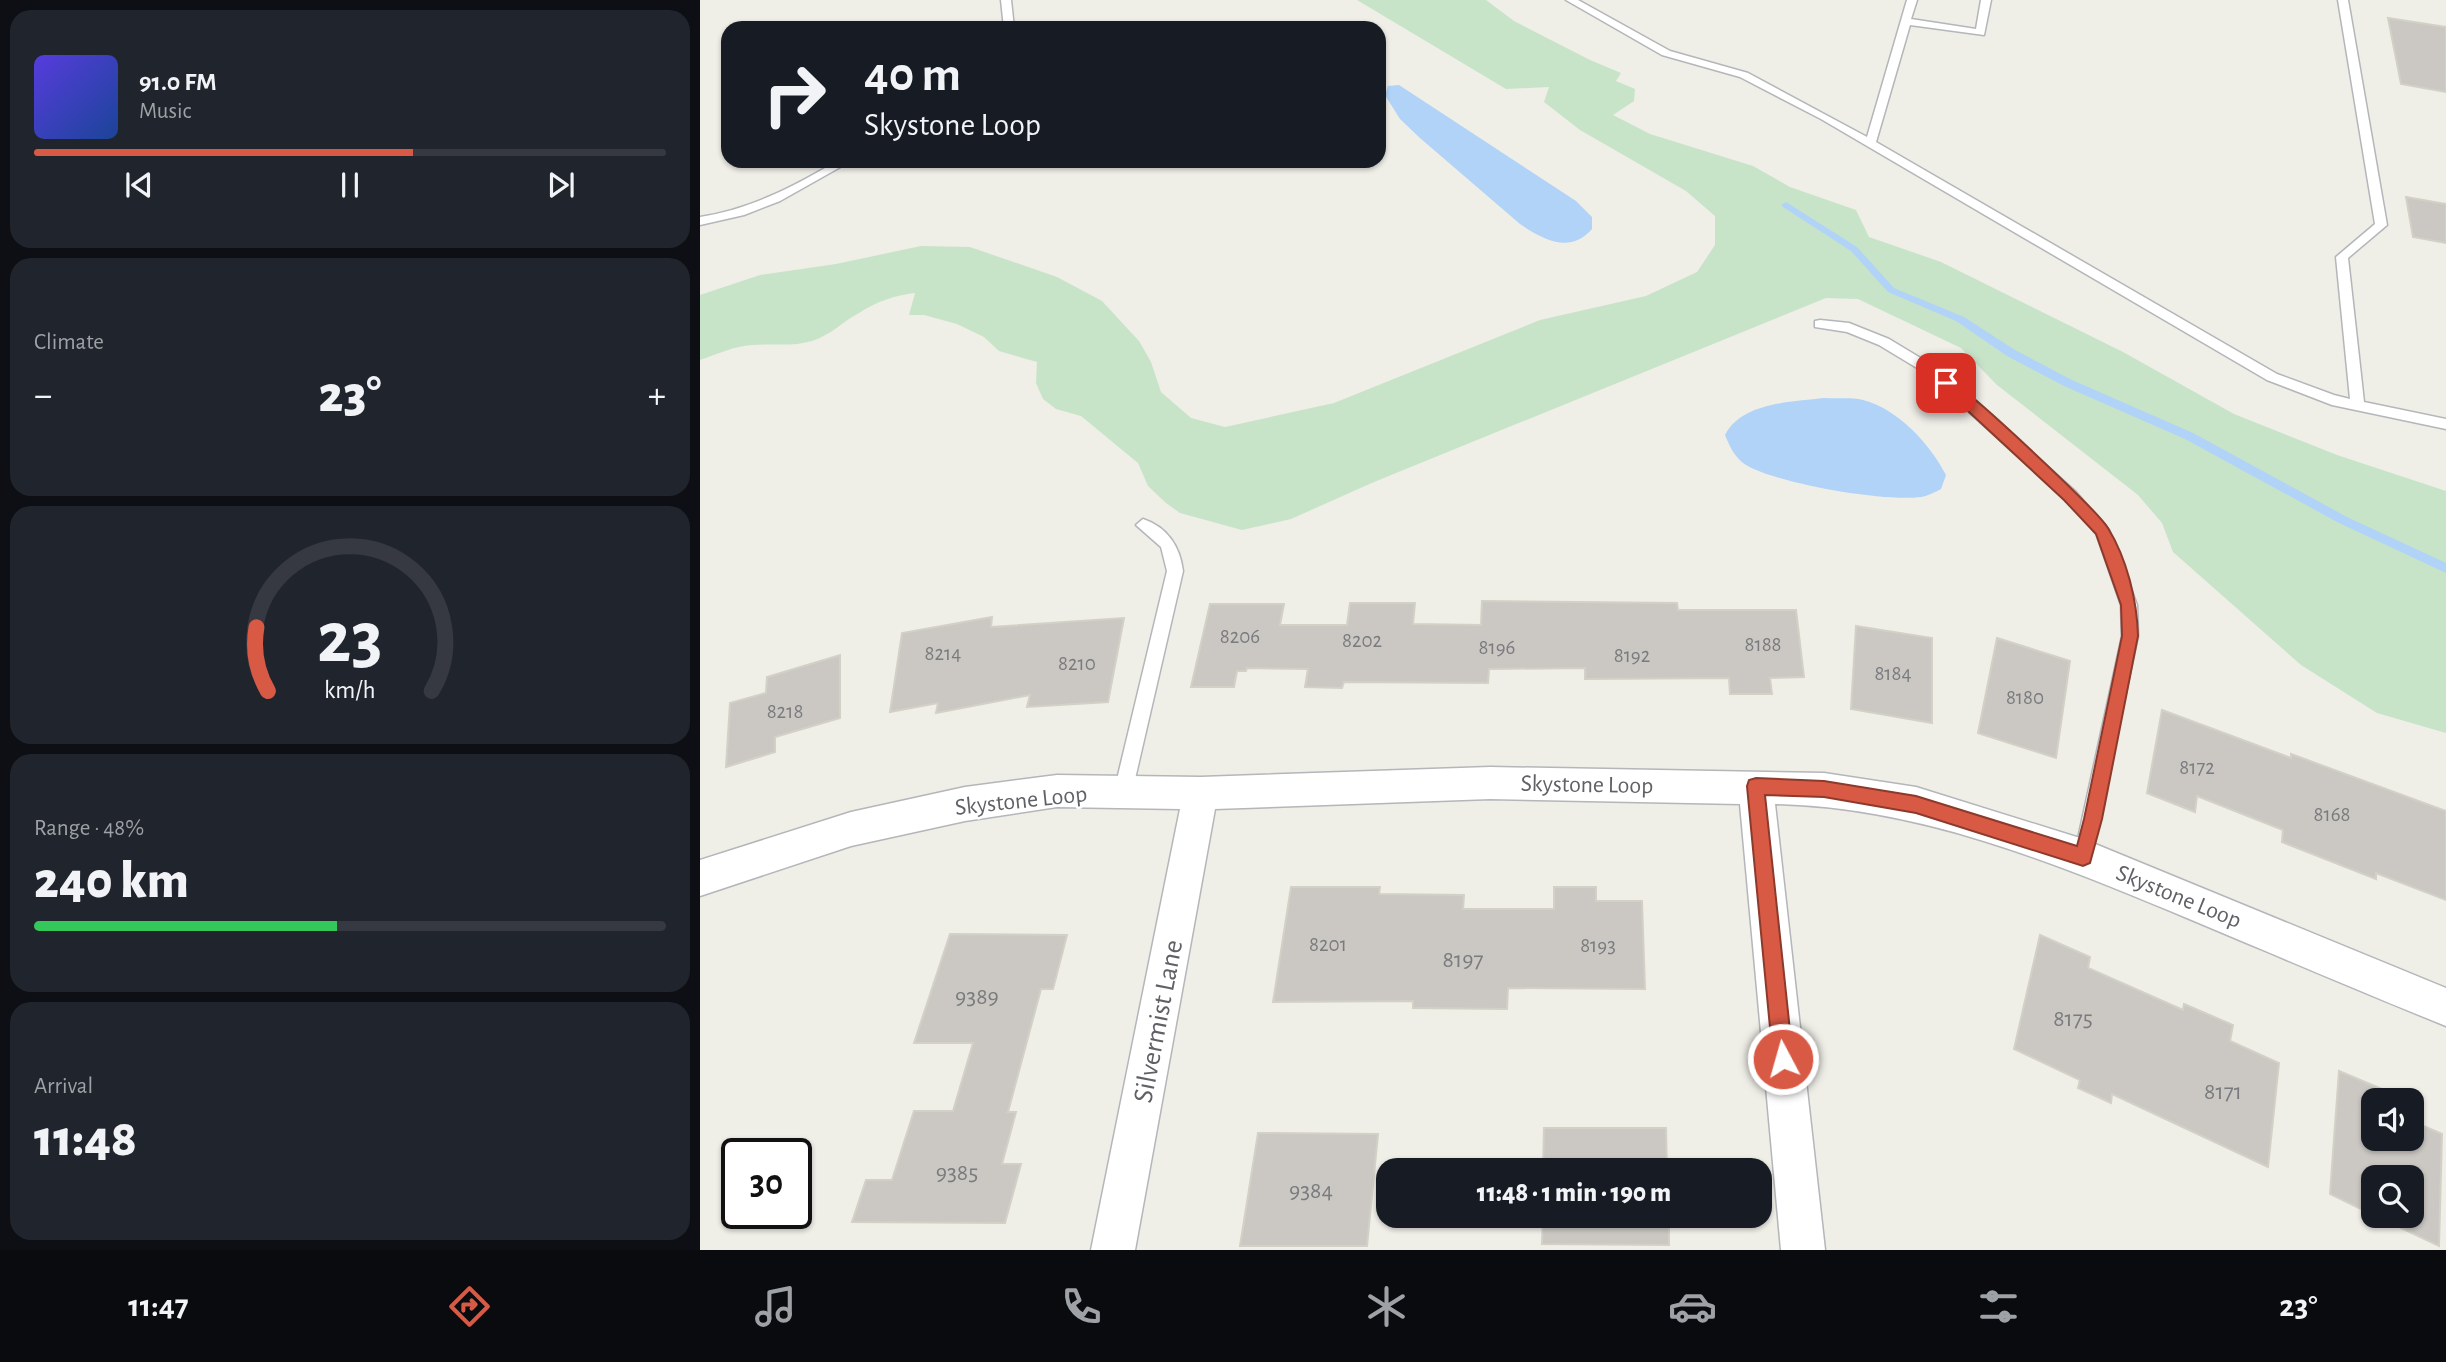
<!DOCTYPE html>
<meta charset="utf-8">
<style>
body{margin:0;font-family:"Alegreya Sans",sans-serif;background:#20242c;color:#f1f3f6;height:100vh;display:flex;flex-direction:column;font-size:26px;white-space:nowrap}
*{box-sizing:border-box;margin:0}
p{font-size:23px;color:#9ea1a6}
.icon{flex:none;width:38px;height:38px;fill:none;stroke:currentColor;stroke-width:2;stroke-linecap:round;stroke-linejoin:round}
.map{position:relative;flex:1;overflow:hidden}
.details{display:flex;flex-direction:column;gap:10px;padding:10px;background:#0d0f14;width:700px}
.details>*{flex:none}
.guide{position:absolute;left:21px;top:21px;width:665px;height:147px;border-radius:21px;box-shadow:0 2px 5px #0004;background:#171b24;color:#f1f3f6;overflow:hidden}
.buttons{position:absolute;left:1661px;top:1088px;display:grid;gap:14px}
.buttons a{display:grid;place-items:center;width:63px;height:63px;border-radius:14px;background:#171b24;box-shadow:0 2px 5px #0004;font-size:35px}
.speed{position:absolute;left:21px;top:1138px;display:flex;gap:14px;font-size:35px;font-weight:700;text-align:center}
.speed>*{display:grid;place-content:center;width:91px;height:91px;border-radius:50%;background:#171b24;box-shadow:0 2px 5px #0004;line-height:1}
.speed .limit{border:4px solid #111;border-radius:10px;background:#fff;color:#111}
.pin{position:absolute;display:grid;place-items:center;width:60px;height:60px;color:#fff;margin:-30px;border-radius:14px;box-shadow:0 4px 10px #0006}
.me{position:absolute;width:77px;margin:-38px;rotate:354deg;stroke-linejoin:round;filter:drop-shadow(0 0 5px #0008)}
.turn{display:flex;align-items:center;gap:24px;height:147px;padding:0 28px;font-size:32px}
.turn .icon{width:91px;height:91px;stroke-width:2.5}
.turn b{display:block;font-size:49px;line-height:60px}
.big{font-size:52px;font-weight:800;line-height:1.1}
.details .tile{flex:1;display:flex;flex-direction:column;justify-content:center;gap:10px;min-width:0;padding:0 24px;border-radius:21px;background:#20242c}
.details .dial{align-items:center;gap:0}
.dial svg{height:182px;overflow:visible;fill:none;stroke:#363941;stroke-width:7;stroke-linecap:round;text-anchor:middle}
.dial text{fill:#f1f3f6;stroke:none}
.song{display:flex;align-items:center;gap:21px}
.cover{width:84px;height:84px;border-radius:10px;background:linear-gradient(135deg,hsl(250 70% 55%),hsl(220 70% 35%))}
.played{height:7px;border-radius:4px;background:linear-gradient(90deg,#d85944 60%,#363941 60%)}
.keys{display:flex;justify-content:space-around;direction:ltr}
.heat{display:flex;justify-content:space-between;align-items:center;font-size:38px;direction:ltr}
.charge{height:10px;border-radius:5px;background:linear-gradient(90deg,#34c759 48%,#363941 0)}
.trip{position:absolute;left:676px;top:1158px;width:396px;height:70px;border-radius:21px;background:#171b24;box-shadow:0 2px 5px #0004;font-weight:800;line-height:70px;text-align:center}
.dock{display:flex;height:112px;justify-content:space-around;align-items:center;background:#090b0e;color:#9ea1a6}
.dock .icon{width:49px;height:49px}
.dock .active{color:#d85944}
.dock b{font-size:32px;color:#f1f3f6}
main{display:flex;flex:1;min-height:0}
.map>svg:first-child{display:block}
.green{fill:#c7e4c9}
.water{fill:#b0d3f7}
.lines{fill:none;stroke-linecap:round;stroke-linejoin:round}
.stream{fill:#b0d3f7;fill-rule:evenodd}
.building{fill:#cbc8c4;stroke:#d3d0c6;stroke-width:2}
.lane-casing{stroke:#b4b6ba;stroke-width:3}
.street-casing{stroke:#b4b6ba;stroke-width:3}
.lane{fill:#fff;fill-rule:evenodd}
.street{fill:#fff;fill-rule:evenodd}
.route{fill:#d85944;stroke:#8c3a2c;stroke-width:2}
.labels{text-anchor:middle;stroke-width:5;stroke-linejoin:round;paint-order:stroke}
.number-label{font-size:21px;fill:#7a7b7e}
.street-label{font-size:24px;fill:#5f6166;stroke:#fff}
.near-number-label{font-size:24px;fill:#7a7b7e}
.near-street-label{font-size:28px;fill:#5f6166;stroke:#fff}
</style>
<main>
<section class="details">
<div class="tile">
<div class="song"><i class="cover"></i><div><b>91.0 FM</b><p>Music</p></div></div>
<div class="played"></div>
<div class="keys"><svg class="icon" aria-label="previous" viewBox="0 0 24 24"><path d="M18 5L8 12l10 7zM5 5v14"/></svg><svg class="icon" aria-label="pause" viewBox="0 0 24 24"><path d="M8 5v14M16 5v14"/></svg><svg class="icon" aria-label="next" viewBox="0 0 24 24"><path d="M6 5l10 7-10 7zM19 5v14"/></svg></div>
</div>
<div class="tile"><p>Climate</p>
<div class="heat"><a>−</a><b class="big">23°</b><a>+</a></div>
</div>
<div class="tile dial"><svg viewBox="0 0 100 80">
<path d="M14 69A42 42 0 1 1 86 69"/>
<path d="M14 69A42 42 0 0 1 9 41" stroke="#d85944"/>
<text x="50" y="56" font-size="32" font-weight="700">23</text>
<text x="50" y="72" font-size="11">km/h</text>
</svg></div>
<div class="tile"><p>Range · 48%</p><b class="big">240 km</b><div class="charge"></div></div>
<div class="tile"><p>Arrival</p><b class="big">11:48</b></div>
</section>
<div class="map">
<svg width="1746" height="1250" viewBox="0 0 1746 1250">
<rect width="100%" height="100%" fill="#efeee7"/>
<path class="green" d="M657 0H786L814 21 890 60 921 73 916 81 935 89 934 101 913 115 950 134 1053 166 1090 187 1156 210 1169 237 1241 262 1423 352 1534 414 1637 455 1746 491V733L1677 713 1601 665 1473 552 1462 523 1438 495 1297 385 1261 348 1158 299 1126 298 674 482 591 519 542 530 480 513 466 503 448 486 438 463 381 416 356 409 343 399 336 383 337 362 299 351 284 337 257 324 224 315H209L215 293C195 295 176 302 159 313 142 322 131 335 112 341 92 347 73 343 52 345 35 346 17 354 0 360V295L60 275 136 264 221 246 270 247 357 277 402 301 439 341 451 362 461 392 491 418 525 427 634 403 840 320 946 296 997 272 1015 245V216L986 191 880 130 844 102 849 87 806 89Z"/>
<g class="water">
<path d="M699 85 876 201 892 217V229C870 254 844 240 820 224L720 138 700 119 685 95 688 86Z"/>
<path d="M1124 398C1136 399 1151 397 1163 400 1198 409 1230 444 1246 475L1241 489C1235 492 1228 496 1221 497 1183 502 1079 484 1046 465 1035 458 1030 447 1025 435 1042 402 1092 402 1124 398Z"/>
</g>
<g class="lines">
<polygon class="stream" points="1086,202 1157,247 1194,288 1264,317 1315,350 1372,380 1493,433 1647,517 1746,563 1746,573 1639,523 1485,439 1364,386 1307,356 1256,321 1188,292 1151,251 1083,207 1081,205"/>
</g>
<g class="building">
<polygon points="1688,18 1746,27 1746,92 1701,84"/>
<polygon points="1706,197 1746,204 1746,243 1713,237"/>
<polygon points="782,601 977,603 978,610 1096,610 1104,677 1070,678 1072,694 1030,694 1029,678 885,679 885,668 789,669 788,683 644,682 642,688 605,687 608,669 547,668 546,671 537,671 534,687 491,687 510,604 584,604 580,625 647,625 650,603 715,603 713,624 781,625"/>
<polygon points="292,617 291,627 424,618 408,702 327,707 330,695 236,713 238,703 190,712 202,633"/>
<polygon points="1156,626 1232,638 1232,723 1151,709"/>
<polygon points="1297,638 1370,661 1356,758 1278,733"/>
<polygon points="140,655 140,718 75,737 75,752 26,767 30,703 66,693 67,677"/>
<polygon points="1462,710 1591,758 1591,754 1746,811 1746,900 1676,873 1676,879 1582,842 1583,830 1497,796 1495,812 1447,793"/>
<polygon points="591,887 680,887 679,894 764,895 763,909 854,909 854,887 896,887 896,901 942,901 945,989 808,988 807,1009 713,1008 713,1001 573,1002"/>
<polygon points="250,934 367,935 353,989 341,989 308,1112 316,1112 302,1164 321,1164 305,1223 152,1222 166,1180 192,1180 214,1111 253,1111 273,1043 214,1043"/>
<polygon points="1340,935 1390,957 1388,968 1483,1010 1484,1004 1533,1025 1530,1041 1579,1063 1568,1167 1412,1094 1411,1103 1378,1088 1380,1080 1314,1049"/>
<polygon points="1639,1071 1691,1093 1690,1101 1673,1101 1673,1139 1712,1139 1712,1121 1742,1134 1739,1246 1676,1216 1712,1216 1712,1178 1673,1178 1673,1215 1630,1194"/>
<polygon points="844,1128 966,1128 967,1171 843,1171"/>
<polygon points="558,1133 678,1134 667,1246 540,1246"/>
<polygon points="843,1216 969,1216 969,1245 842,1244"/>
</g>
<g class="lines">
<defs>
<g id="lane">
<polygon points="301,0 311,0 314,28 304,28"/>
<polygon points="866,0 878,0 970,51 1048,73 1167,137 1207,0 1217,0 1211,19 1276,29 1281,0 1291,0 1284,35 1210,25 1176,142 1577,374 1634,395 1650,399 1636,257 1675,224 1638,0 1648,0 1687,225 1648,258 1664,402 1746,419 1746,429 1632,405 1567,380 1121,119 1040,77 962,55"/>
<path d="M137 161H151L80 201 44 215 0 225V217C51 209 93 187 137 161Z"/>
<polygon points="1120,320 1149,323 1189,339 1237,368 1375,491 1409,530 1437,605 1438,636 1389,863 1383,866 1377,863 1374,857 1422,636 1421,605 1396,533 1365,499 1227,374 1179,345 1147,332 1115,327 1115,321"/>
<path d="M443 519C467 527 480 546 483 571L432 792 429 798 423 800 417 798 414 792 467 571 461 547 436 525Z"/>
</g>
<path id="street" d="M790 767 1124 773 1216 787 1383 839 1746 988V1026C1659 991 1573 954 1487 918 1355 863 1219 807 1075 804L1125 1250H1081L1040 804 790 799 515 809 435 1250H391L480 809 357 807 265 821 151 846 0 896V860L151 812 265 787 357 775 501 777Z"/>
</defs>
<use href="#lane" class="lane-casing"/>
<use href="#street" class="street-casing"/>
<use href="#lane" class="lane"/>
<use href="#street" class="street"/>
</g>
<path class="route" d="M1246 378C1262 383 1396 509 1408 528 1427 559 1437 600 1438 636L1402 819 1390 863 1383 866 1216 813 1124 797 1065 795 1093 1059 1090 1066 1083 1069 1076 1066 1073 1059 1047 786 1049 780 1056 778 1124 781 1216 796 1377 846 1384 819 1422 636 1421 605 1396 534 1364 500 1241 386V379Z"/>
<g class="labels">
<g class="number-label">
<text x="540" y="643">8206</text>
<text x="662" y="647">8202</text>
<text x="1063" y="651">8188</text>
<text x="797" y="654">8196</text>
<text x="243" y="660">8214</text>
<text x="932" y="662">8192</text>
<text x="377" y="670">8210</text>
<text x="1193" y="680">8184</text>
<text x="1325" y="704">8180</text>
<text x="85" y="718">8218</text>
<text x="1497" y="774">8172</text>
<text x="1632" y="821">8168</text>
<text x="628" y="951">8201</text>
<text x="898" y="952">8193</text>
</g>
<g class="street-label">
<text transform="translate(887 784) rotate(1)" y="8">Skystone Loop</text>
<text transform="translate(321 800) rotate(-6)" y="8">Skystone Loop</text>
<text transform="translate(1479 896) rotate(22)" y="8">Skystone Loop</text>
</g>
<g class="near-number-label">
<text x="763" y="967">8197</text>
<text x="277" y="1004">9389</text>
<text x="1373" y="1026">8175</text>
<text x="1523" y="1099">8171</text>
<text x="257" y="1180">9385</text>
<text x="611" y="1198">9384</text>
</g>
<g class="near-street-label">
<text transform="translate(457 1021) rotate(-79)" y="10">Silvermist Lane</text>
</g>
</g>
</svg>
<div class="buttons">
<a><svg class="icon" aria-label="sound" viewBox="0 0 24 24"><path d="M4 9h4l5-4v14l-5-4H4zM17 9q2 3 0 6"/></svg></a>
<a><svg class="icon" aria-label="search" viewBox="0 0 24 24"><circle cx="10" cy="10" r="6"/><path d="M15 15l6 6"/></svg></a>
</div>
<div class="speed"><div class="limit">30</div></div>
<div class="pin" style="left:1246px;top:383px;background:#d93025"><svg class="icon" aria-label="arrive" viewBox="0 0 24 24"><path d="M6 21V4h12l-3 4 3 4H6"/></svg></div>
<svg class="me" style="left:1083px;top:1059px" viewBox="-20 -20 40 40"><circle r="17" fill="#d85944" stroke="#fff" stroke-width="3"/><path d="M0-11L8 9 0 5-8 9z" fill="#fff"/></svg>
<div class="trip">11:48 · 1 min · 190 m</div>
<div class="guide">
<div class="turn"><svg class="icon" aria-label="right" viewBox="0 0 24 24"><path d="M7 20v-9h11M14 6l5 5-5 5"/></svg><div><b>40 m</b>Skystone Loop</div></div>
</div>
</div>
</main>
<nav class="dock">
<b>11:47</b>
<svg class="icon active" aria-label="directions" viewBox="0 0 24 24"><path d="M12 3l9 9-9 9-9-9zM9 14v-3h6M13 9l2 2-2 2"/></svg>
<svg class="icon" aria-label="music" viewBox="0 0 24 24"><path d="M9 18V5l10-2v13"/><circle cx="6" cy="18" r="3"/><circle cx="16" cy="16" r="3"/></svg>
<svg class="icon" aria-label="phone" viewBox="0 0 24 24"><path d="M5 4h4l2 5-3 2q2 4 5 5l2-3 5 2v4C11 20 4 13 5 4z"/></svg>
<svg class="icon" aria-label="climate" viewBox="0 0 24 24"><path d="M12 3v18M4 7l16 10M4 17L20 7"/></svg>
<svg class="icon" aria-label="car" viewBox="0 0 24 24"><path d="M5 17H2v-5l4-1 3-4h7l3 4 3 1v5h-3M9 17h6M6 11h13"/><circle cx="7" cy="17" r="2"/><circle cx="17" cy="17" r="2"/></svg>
<svg class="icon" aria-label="filters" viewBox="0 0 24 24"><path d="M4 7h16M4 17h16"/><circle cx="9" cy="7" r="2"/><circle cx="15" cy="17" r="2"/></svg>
<b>23°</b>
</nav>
